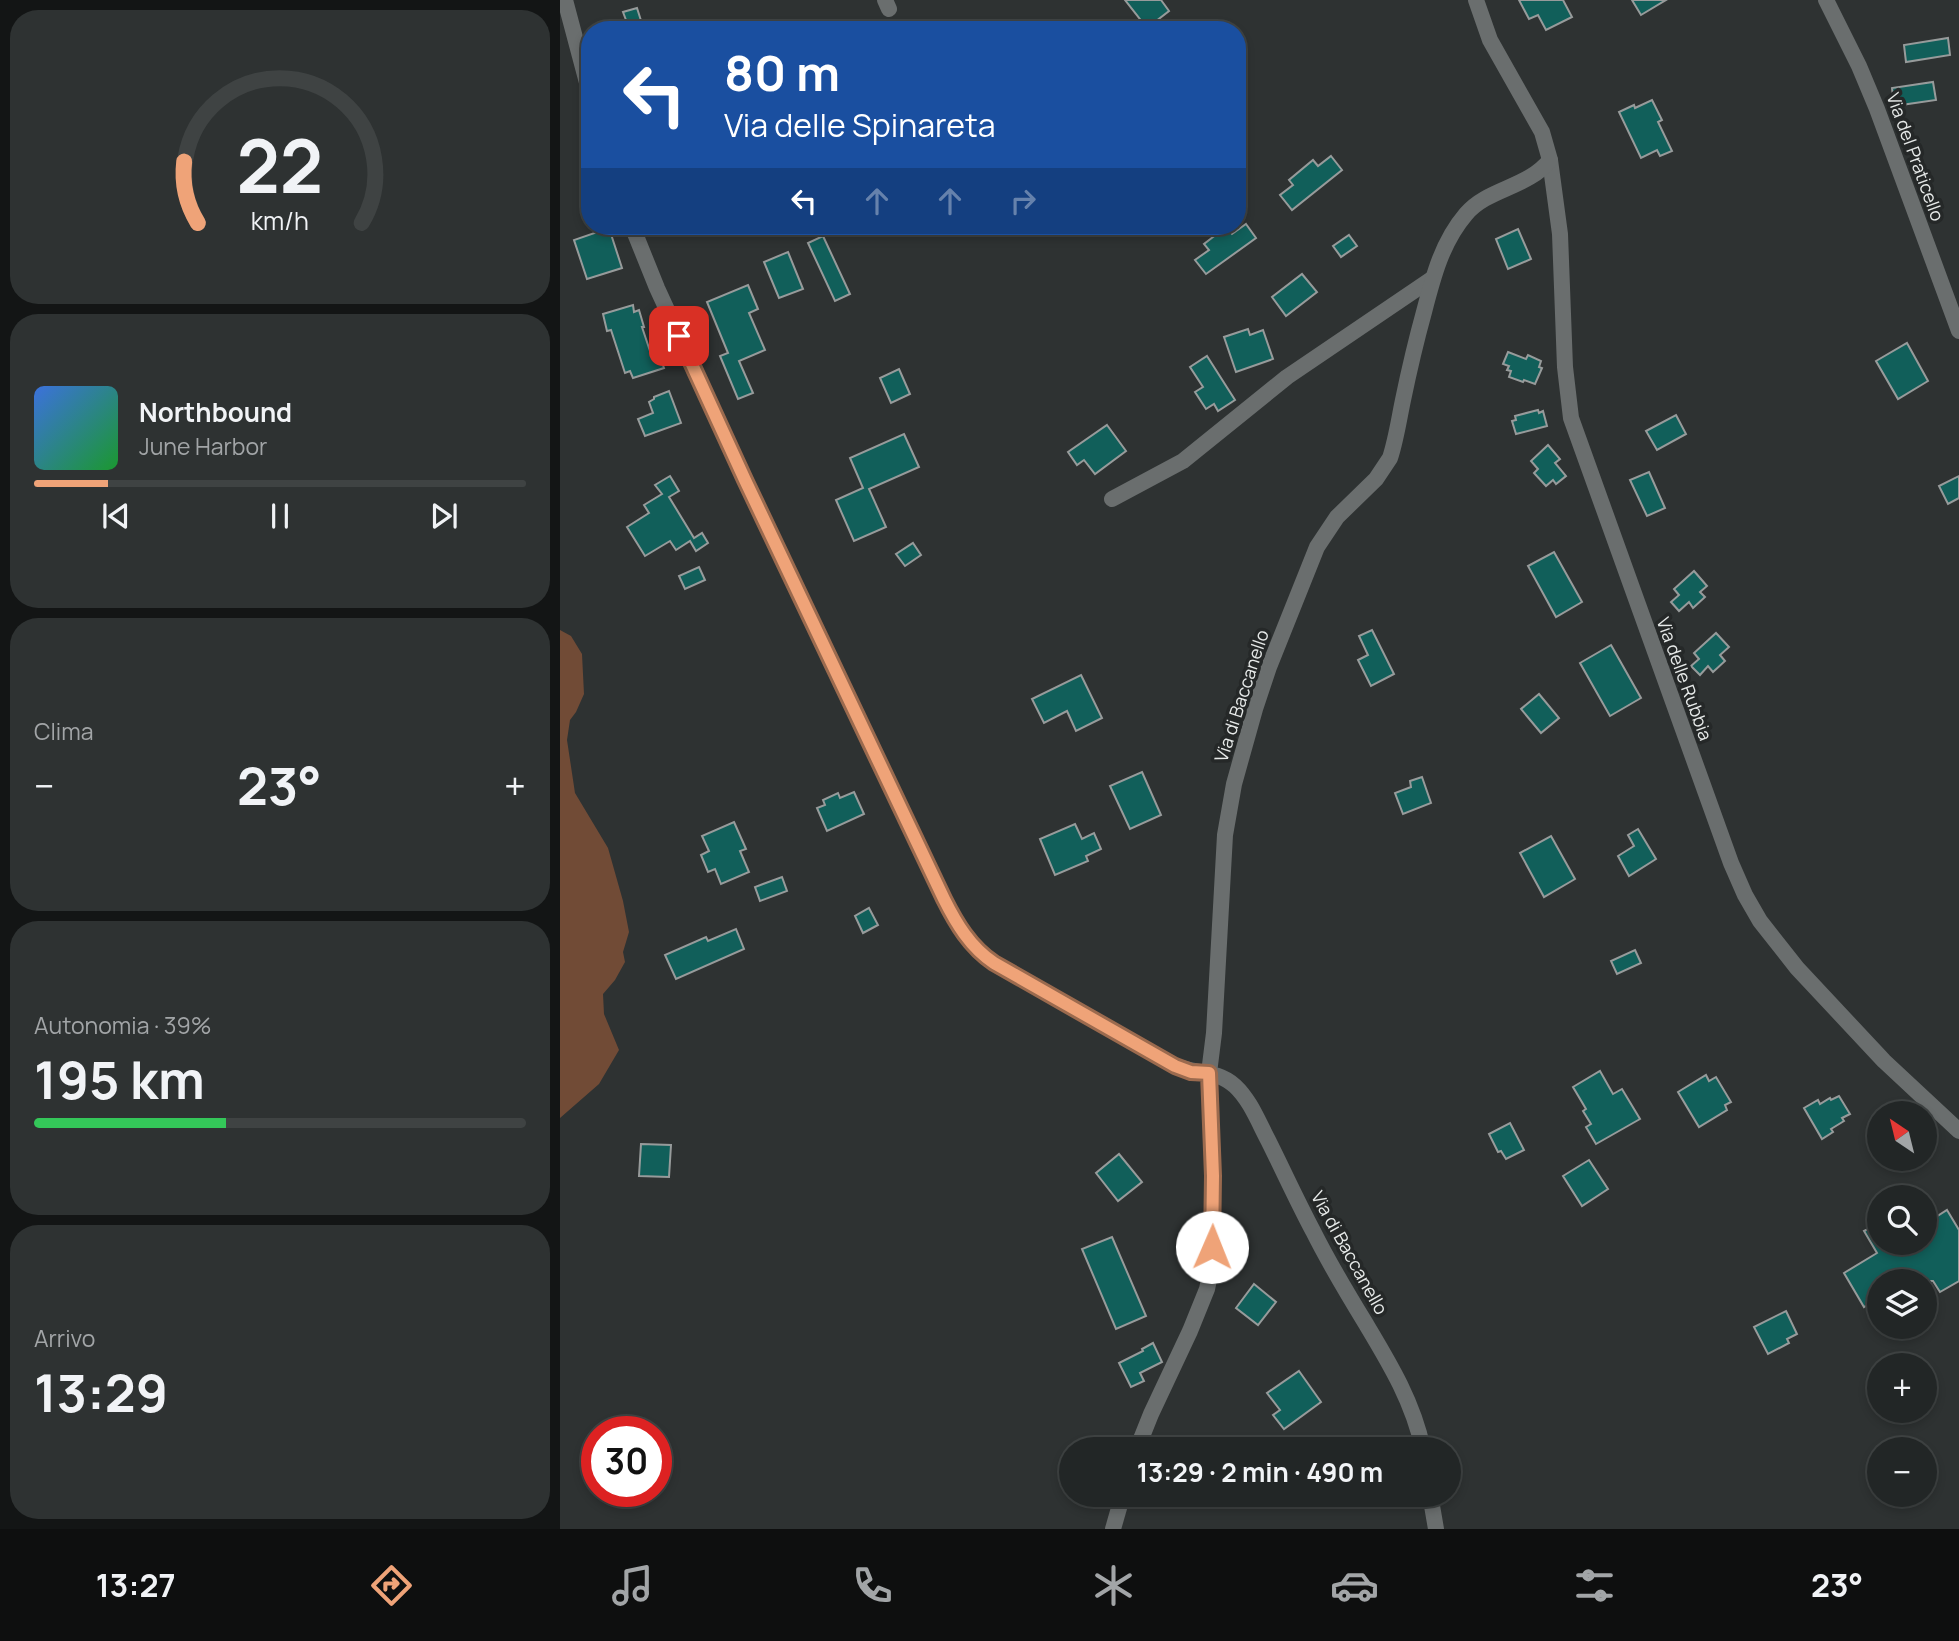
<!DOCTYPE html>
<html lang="it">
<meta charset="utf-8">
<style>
body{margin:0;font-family:Manrope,sans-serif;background:#2e3232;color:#f1f3f6;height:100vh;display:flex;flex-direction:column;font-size:26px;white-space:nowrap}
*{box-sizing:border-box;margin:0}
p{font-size:23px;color:#a2a5a7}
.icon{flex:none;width:38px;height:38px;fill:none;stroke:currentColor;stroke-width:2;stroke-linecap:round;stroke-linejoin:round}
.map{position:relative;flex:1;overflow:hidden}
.panel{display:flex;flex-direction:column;gap:10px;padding:10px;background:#131515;width:560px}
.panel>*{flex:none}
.guide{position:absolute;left:21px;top:21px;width:665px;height:214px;border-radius:28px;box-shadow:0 4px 10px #0003,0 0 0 2px #3f4343;background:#1a4fa0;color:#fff;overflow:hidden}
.needle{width:46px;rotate:325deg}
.controls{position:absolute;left:1307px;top:1101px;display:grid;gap:14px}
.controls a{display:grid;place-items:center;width:70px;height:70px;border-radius:50%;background:#222626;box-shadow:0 4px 10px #0003,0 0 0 2px #3f4343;font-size:35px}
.speed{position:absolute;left:21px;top:1416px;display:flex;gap:14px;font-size:35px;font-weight:700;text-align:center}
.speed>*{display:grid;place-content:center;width:91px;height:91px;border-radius:50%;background:#222626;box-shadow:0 4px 10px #0003,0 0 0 2px #3f4343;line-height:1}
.speed .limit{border:10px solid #d22;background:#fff;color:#111}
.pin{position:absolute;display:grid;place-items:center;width:60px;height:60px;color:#fff;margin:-30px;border-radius:14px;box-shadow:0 4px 10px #0006}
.me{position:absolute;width:77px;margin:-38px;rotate:1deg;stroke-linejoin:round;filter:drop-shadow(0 0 5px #0008)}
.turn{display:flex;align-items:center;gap:24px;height:147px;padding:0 28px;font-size:32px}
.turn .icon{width:91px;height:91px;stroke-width:2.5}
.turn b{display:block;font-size:49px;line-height:60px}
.lanes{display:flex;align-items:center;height:66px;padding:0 28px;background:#0003;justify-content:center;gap:35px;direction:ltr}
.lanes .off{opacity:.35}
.big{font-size:52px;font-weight:700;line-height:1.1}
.panel .card{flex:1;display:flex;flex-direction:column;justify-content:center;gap:10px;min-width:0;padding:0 24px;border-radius:28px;background:#2e3232}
.panel .dial{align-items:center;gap:0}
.dial svg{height:182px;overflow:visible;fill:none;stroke:#3f4343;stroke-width:7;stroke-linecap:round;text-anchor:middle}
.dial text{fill:#f1f3f6;stroke:none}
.song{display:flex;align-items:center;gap:21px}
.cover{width:84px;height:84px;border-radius:10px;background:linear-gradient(135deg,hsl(220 70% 55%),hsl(130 70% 35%))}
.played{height:7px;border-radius:4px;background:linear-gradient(90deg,#efa378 15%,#3f4343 15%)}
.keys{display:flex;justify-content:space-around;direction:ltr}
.heat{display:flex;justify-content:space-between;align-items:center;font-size:38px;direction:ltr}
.charge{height:10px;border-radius:5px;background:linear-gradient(90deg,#34c759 39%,#3f4343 0)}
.trip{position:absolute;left:499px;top:1437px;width:402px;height:70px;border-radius:35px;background:#222626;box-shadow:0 4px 10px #0003,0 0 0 2px #3f4343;font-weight:700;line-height:70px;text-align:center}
.dock{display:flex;height:112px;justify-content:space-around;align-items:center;background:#0e0f0f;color:#a2a5a7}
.dock .icon{width:49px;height:49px}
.dock .selected{color:#efa378}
.dock b{font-size:32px;color:#f1f3f6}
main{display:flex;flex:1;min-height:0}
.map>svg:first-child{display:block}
.green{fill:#714b36}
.building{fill:#115f5a;stroke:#979b9b;stroke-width:2}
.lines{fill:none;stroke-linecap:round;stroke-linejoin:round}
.minor{stroke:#6a6e6e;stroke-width:16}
.route-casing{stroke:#9b6a4e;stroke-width:18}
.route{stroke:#efa378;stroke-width:12}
.labels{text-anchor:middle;stroke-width:7;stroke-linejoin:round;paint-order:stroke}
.street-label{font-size:18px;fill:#e7eae9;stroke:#252828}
</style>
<main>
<section class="panel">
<div class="card dial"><svg viewBox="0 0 100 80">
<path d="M14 69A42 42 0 1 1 86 69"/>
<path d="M14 69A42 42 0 0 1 8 42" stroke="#efa378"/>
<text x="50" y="56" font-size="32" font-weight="700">22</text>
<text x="50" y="72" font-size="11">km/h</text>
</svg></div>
<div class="card">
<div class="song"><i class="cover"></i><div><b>Northbound</b><p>June Harbor</p></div></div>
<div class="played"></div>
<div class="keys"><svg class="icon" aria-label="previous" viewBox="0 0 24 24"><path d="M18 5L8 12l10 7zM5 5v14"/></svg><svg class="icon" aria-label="pause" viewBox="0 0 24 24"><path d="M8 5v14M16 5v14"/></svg><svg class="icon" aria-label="next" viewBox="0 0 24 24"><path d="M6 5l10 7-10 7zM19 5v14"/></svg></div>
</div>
<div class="card"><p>Clima</p>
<div class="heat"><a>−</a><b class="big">23°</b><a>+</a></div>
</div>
<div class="card"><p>Autonomia · 39%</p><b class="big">195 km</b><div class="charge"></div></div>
<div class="card"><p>Arrivo</p><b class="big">13:29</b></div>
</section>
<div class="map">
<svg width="1399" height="1529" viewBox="0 0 1399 1529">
<rect width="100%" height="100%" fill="#2e3232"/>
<polygon class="green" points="0,630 11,636 22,654 24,694 16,712 10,720 7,740 15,793 48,848 63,901 69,932 63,952 65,962 55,980 43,994 44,1014 59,1050 39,1084 0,1118"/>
<g class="building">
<polygon points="565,0 601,0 609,11 587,28"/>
<polygon points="959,0 1003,0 1012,17 986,30 978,15 969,19"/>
<polygon points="1072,0 1106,0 1081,15"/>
<polygon points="77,8 84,30 43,30 43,27 66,20 63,12"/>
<polygon points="1388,38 1390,55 1346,62 1344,45"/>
<polygon points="1373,82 1376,100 1334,106 1332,88"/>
<polygon points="1092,100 1102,120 1098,122 1112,151 1100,156 1097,150 1081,158 1059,112 1074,105 1075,108"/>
<polygon points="771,156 782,170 732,210 720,195 733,185 729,180 753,160 758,166"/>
<polygon points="686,224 696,238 646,274 635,260 649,250 644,244 666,227 672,234"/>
<polygon points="49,228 62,268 27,279 14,240"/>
<polygon points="958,229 971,259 948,269 936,239"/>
<polygon points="789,235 797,246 781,257 773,246"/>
<polygon points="263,236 290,294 275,301 248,243"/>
<polygon points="228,252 243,289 219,298 204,262"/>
<polygon points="742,274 757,292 726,316 712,297"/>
<polygon points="188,285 198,309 189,313 205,350 179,361 193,393 178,399 160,356 168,353 147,302"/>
<polygon points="73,305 74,312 79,310 84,327 82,327 91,354 98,351 104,368 73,378 70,371 65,373 51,330 47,331 43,314"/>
<polygon points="688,329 690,335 703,330 713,359 676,372 664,337"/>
<polygon points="1347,343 1368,381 1338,399 1316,361"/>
<polygon points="948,352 966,359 968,355 981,361 979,367 982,368 975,384 964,380 963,382 949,377 951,371 947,370 949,366 943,364"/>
<polygon points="647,356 675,400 658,411 654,404 646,409 635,392 643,387 630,367"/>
<polygon points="339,369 350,394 331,403 320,378"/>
<polygon points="109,391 121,423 85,436 78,419 93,413 89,402 94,399 94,397"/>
<polygon points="978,410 979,413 983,411 987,426 956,434 952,421 956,420 955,416"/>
<polygon points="1116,415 1126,434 1097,450 1086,431"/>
<polygon points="547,425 566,451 535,474 524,460 517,465 508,452"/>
<polygon points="344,434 359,467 309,489 326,527 294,541 276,500 303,488 290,458"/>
<polygon points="988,445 1000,459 995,463 1006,476 996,484 993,480 986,486 974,473 978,469 971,461"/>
<polygon points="1089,472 1105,508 1087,516 1070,480"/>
<polygon points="110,476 119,491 109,497 134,538 142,533 148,543 136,551 130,541 116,550 110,541 85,556 67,527 89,513 84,505 102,494 95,485"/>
<polygon points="1399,476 1399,498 1388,504 1379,486"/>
<polygon points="353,543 361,555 345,566 336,554"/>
<polygon points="994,552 1022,602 996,617 968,566"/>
<polygon points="139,567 145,580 125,589 119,576"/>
<polygon points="1134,571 1147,586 1140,592 1145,597 1133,608 1129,602 1119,611 1111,602 1119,595 1114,589"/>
<polygon points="812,630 834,674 811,686 798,660 808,655 799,636"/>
<polygon points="1156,633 1169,647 1160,655 1165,661 1153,672 1148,666 1140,675 1131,666 1139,659 1134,653"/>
<polygon points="1051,645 1081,698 1050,716 1020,663"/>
<polygon points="521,675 542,718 516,731 507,711 484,723 472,699"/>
<polygon points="979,694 999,718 981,733 961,709"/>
<polygon points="582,772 601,815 570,829 550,786"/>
<polygon points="862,777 871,803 843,814 835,793 851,787 850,781"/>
<polygon points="294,792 304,814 267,831 257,808 265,805 263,800 278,793 280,798"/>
<polygon points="174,822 186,849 180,851 189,872 161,884 155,869 148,872 141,855 149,851 142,836"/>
<polygon points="515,824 522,839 534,833 541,849 526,856 528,861 495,875 480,839"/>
<polygon points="1078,829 1096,859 1069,876 1058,856 1074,846 1068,835"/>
<polygon points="991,836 1015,879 984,897 960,853"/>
<polygon points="222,877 227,891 200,901 195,887"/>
<polygon points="309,908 318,925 303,933 295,916"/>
<polygon points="176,929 184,949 116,979 105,955 146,937 148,941"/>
<polygon points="1075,950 1081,963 1057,974 1051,961"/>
<polygon points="1040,1071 1053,1094 1062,1089 1080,1119 1036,1144 1026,1127 1031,1124 1023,1111 1026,1109 1013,1087"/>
<polygon points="1146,1075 1149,1081 1156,1077 1171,1102 1165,1105 1167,1110 1139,1127 1118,1092"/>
<polygon points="1279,1096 1290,1114 1282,1118 1284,1121 1271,1129 1273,1132 1262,1139 1244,1108 1258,1100 1260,1104 1270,1098 1271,1100"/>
<polygon points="950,1123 964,1150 946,1159 941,1151 938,1152 929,1134"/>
<polygon points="81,1144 111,1145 109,1177 79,1176"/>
<polygon points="559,1154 582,1182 558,1201 536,1173"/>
<polygon points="1029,1160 1048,1189 1022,1206 1003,1176"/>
<polygon points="1387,1210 1399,1230 1399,1281 1380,1292 1373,1281 1320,1281 1320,1297 1304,1307 1284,1273 1317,1253 1304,1231 1320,1223 1320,1242 1365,1242 1365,1224"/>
<polygon points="552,1237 586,1316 556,1329 522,1249"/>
<polygon points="694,1284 716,1302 698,1325 676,1308"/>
<polygon points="1226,1311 1237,1334 1227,1339 1229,1343 1208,1354 1194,1327"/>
<polygon points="593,1343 602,1362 580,1373 584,1381 571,1387 559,1363 583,1351 582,1349"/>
<polygon points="739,1371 761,1402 724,1429 713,1415 720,1410 707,1393"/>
</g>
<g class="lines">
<g class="minor">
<polyline points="5,0 30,94"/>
<polyline points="325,0 329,9"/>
<polyline points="1266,0 1299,66 1317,109 1399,331"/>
<polyline points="990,160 1000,234 1005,367 1011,418 1171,863 1185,895 1200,921 1237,968 1324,1061 1399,1131"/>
<path d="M72 226 97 288 185 480 384 899C396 923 410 947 434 963L615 1066C636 1074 658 1070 675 1086 690 1100 698 1121 708 1140 723 1170 737 1201 753 1231 769 1263 787 1293 806 1324 830 1364 853 1402 863 1449"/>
<polyline points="552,499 623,461 727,377 873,278"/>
<path d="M577 1449 591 1414 630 1331 647 1289 651 1270 653 1176 649 1073 654 1033 665 835 674 784 695 709 709 667 757 547 777 517 816 479 830 458C836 440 839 419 843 400 849 371 856 341 864 312 873 277 882 242 906 214 928 188 968 188 990 160L982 132 930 40 916 0"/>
<polyline points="870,1494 876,1529"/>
<polyline points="553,1529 563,1494"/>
</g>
</g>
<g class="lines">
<defs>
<path id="route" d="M119 336 185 480 384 899C396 923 410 947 434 963L615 1066 631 1072 649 1073 653 1176 652 1247"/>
</defs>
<use href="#route" class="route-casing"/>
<use href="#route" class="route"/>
</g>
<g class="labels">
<g class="street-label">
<text transform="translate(1355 157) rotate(70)" y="6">Via del Praticello</text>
<text transform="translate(1124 679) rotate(70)" y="6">Via delle Rubbia</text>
<text transform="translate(682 696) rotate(-72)" y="6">Via di Baccanello</text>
<text transform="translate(789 1253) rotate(61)" y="6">Via di Baccanello</text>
</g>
</g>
</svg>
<div class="controls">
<a><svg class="needle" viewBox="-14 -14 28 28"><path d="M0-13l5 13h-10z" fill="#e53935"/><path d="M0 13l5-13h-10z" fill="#a2a5a7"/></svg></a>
<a><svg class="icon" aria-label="search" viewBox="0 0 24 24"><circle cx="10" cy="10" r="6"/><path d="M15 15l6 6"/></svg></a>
<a><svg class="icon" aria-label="layers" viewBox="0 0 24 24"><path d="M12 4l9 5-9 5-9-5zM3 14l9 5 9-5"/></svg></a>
<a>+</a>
<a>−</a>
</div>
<div class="speed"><div class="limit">30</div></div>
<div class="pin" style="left:119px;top:336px;background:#d93025"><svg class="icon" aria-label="arrive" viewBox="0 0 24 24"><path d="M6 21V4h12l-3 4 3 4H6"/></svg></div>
<svg class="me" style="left:652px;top:1247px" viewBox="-20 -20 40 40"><circle r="19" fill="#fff"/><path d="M0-13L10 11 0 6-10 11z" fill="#efa378"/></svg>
<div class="trip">13:29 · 2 min · 490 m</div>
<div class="guide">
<div class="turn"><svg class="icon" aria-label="left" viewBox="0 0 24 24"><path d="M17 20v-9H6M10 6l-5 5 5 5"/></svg><div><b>80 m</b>Via delle Spinareta</div></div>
<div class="lanes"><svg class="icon" aria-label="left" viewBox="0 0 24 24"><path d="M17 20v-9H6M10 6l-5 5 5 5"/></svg><svg class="icon off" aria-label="ahead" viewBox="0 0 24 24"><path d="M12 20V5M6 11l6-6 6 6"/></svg><svg class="icon off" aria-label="ahead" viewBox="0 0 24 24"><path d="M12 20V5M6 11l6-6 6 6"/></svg><svg class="icon off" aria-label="right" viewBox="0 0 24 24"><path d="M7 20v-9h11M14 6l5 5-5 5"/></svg></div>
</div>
</div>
</main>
<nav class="dock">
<b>13:27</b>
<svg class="icon selected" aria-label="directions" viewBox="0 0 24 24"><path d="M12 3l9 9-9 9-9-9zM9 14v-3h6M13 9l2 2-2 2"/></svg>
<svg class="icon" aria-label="music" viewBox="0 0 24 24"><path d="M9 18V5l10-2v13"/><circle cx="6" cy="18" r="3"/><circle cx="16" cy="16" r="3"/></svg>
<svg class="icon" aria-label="phone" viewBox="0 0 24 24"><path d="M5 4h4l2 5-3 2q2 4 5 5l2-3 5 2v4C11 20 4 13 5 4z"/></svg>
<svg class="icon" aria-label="climate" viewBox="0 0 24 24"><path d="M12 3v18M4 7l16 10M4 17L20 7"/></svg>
<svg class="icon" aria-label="car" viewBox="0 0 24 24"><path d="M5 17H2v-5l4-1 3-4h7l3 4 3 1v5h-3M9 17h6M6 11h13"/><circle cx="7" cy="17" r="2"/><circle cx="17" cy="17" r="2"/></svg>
<svg class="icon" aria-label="filters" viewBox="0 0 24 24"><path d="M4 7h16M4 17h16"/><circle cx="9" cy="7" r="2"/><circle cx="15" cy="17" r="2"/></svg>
<b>23°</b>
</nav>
